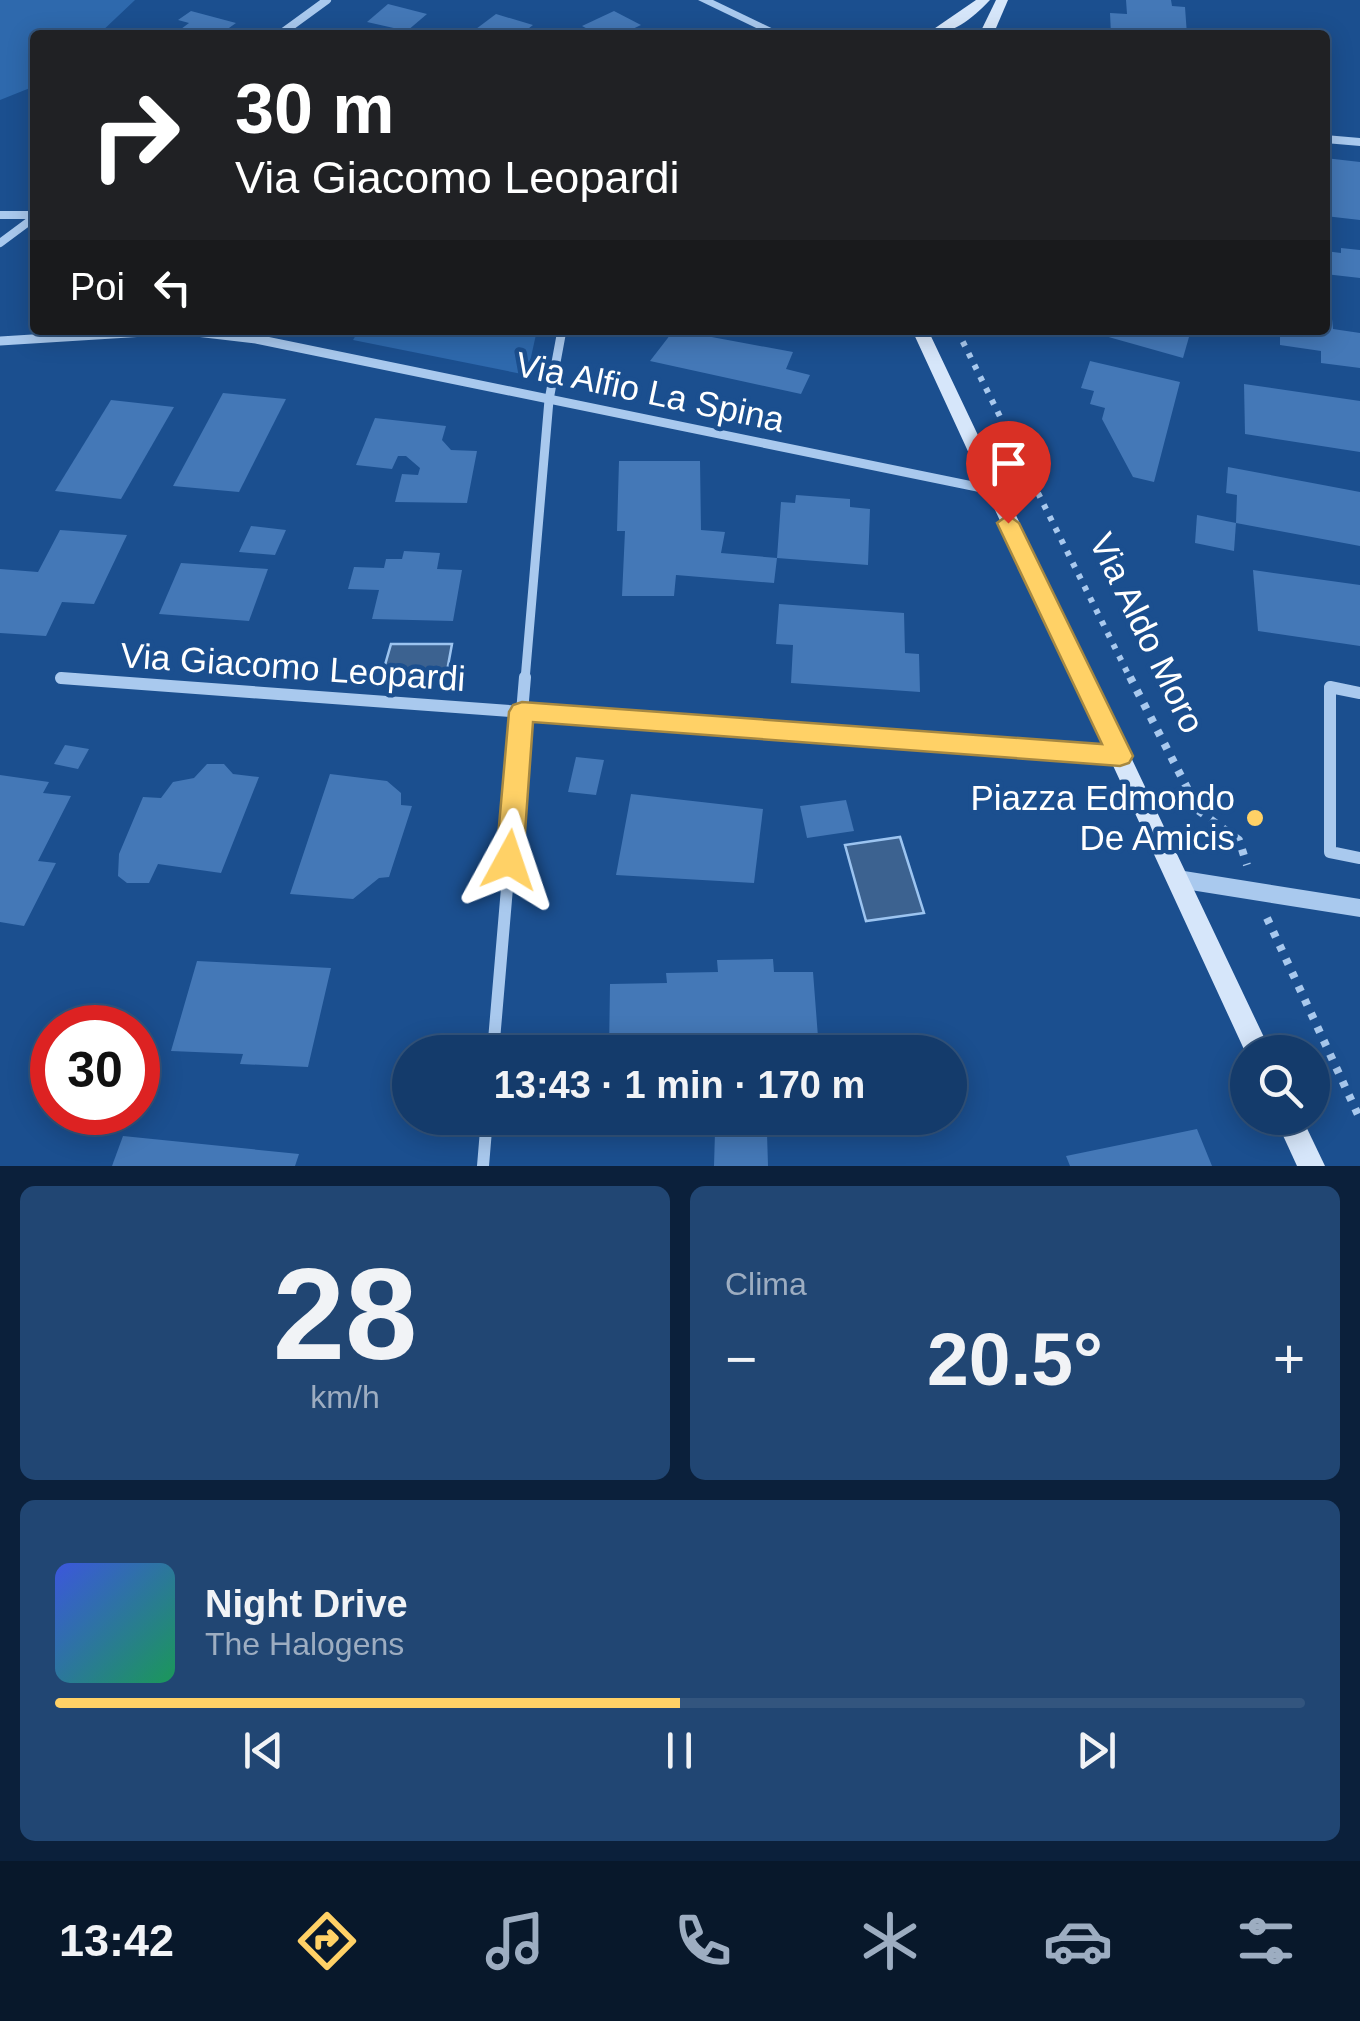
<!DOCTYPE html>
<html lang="it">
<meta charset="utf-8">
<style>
body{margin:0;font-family:Helvetica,sans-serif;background:#214673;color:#f1f3f6;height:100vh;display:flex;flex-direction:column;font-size:38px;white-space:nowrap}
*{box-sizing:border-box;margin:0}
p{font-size:32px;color:#9dadc1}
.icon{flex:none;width:55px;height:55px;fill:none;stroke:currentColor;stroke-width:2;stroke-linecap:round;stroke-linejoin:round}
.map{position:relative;height:1166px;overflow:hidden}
.panel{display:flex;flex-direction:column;gap:20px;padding:20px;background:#0b203b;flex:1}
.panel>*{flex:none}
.top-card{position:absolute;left:30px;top:30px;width:1300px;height:305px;border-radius:10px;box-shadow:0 5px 25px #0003,0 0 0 2px #33557e;background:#202124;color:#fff;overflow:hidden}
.fabs{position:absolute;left:1230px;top:1035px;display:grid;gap:20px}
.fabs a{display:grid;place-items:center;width:100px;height:100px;border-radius:50%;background:#143b6b;box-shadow:0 5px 25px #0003,0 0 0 2px #33557e;font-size:50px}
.speed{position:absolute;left:30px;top:1005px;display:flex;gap:20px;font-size:50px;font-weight:700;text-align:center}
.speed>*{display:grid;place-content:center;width:130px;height:130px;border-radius:50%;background:#143b6b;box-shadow:0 5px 25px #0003,0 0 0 2px #33557e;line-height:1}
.speed .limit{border:15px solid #d22;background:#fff;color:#111}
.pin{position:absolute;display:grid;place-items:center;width:85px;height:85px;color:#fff;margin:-102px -42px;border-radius:50% 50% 50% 0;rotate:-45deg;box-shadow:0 0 10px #0007}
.pin .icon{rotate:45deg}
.me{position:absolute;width:110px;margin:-55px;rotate:5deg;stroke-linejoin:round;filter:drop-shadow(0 0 8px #0008)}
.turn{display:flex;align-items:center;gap:35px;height:210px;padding:0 40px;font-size:45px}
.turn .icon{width:130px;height:130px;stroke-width:2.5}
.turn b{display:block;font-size:70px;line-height:85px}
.then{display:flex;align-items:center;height:95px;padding:0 40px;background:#0003;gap:20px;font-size:38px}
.big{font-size:75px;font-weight:700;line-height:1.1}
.panel .widget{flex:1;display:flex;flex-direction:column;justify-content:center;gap:15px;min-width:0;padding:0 35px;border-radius:15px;background:#214673}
.panel .dial{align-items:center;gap:0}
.dial b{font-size:130px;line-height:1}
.song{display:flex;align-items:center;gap:30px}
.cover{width:120px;height:120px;border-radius:15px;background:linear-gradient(135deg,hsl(230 70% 55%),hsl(150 70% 35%))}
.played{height:10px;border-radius:5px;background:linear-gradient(90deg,#ffd166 50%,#33557e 50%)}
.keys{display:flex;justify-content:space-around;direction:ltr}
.heat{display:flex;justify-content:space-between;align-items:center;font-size:55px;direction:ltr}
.panel .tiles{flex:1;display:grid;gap:20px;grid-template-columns:1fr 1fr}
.widget:last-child{grid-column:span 2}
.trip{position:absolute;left:392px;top:1035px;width:575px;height:100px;border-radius:50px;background:#143b6b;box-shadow:0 5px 25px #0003,0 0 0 2px #33557e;font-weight:700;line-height:100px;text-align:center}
.tab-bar{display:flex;height:160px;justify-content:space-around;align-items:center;background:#08182b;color:#9dadc1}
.tab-bar .icon{width:70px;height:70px}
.tab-bar .current{color:#ffd166}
.tab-bar b{font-size:45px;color:#f1f3f6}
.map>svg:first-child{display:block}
.green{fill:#2e69ad}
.water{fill:#3c6290;stroke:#9cc4f0;stroke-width:2.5}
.building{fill:#4478b7}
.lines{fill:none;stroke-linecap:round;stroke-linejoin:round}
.path-far1{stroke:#a9c9ee;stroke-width:6;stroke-dasharray:5 8;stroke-linecap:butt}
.path{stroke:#a9c9ee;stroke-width:8;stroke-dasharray:6 9;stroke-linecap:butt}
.minor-far2{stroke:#a9c9ee;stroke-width:8}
.minor-far1{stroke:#a9c9ee;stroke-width:9}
.minor{stroke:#a9c9ee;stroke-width:12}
.tertiary{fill:#a9c9ee;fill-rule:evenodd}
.secondary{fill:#d6e6fa;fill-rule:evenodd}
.route{fill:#ffd166;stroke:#a68842;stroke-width:2.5}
.poi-dot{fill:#ffd166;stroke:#1b4f8f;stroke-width:4}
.labels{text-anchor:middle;stroke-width:9;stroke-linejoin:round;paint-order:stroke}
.street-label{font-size:35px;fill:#fff;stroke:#1b4f8f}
.poi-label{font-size:35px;fill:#fff;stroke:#1b4f8f;text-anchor:end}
</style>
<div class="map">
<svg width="1360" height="1166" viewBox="0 0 1360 1166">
<rect width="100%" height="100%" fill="#1b4f8f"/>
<g class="green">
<polygon points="0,0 135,0 98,35 35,35 35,86 0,100"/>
<polygon points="359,330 537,330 527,375 353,340"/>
</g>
<g class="water">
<polygon points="391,644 452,644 447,671 383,672"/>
<polygon points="900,837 924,913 866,921 845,845"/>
</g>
<g class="building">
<polygon points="1126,0 1171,0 1172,6 1185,7 1187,35 1111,35 1110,13 1127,14"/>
<polygon points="388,4 427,14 407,31 367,22"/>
<polygon points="191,11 236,23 219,35 173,35 189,23 178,20"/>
<polygon points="614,11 641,25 620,35 599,35 582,26"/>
<polygon points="496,14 533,25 520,35 468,35"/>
<polygon points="1325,158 1360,162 1360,220 1325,216"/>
<polygon points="1341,248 1360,250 1360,278 1325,274 1325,251 1341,253"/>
<polygon points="1325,289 1329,289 1333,329 1360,333 1360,368 1321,363 1321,351 1280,345 1280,330 1325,330"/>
<polygon points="674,330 793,352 786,369 810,375 801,394 650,361"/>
<polygon points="1107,330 1191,330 1183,358 1105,336"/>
<polygon points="1090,361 1180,382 1154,482 1133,477 1102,419 1105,408 1090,404 1094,391 1081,388"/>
<polygon points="1244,384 1360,401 1360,452 1245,434"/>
<polygon points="223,393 286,399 239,492 173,486"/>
<polygon points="111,400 174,407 121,499 55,491"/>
<polygon points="375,418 446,426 442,440 451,450 477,451 467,503 395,502 402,474 418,475 420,468 406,456 398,456 392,469 356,465"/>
<polygon points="619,461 700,461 701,530 725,532 721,553 777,558 774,583 676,575 674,596 622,596 625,531 617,531"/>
<polygon points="1228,467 1360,492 1360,546 1236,523 1237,495 1226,493"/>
<polygon points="796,495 850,499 850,507 870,509 868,565 777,558 781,502 795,503"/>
<polygon points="1197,515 1236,523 1234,551 1195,543"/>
<polygon points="251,526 286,530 275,555 239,552"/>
<polygon points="60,530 127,535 94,604 62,602 46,636 0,633 0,569 38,572"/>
<polygon points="404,551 440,553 437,569 462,570 453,621 372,619 379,590 348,589 354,567 384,568 386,559 402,559"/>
<polygon points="181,563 268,569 249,621 159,614"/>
<polygon points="1253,570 1360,585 1360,646 1258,631"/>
<polygon points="779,604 904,613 905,653 919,654 920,692 791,683 793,645 776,644"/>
<polygon points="65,745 89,749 78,769 54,764"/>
<polygon points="576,757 604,760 596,795 568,792"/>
<polygon points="207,764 224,764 233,774 259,777 221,873 158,864 149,883 127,883 118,876 119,854 143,797 161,798 173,782 194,778"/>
<polygon points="330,774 387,781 401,793 401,805 412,806 389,877 379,878 353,899 290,894"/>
<polygon points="0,775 49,782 43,793 71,796 38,861 56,863 24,926 0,922"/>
<polygon points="631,794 763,809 754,883 616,875"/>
<polygon points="846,800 854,831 807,838 800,806"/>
<polygon points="773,959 774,972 813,972 818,1037 725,1038 726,1052 609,1052 610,984 667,983 666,973 718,972 717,960"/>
<polygon points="197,961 331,968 308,1067 240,1064 243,1054 171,1051"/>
<polygon points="1197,1129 1212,1166 1070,1166 1066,1156"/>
<polygon points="715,1132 767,1133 768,1166 714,1166"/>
<polygon points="123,1136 299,1154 295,1166 112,1166"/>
</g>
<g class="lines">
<polyline class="path-far1" points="957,330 1131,680"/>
<g class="path">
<polyline points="1130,677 1199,811 1239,840 1247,865"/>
<polyline points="1267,918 1360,1119"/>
</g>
<g class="minor-far2">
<polyline points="279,35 327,0"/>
<polyline points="0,215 35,215"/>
<polyline points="0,243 35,217"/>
</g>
<g class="minor-far1">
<polyline points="179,330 256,339 992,490"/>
<polyline points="0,341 177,330"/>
<polyline points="61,678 86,680"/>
<polyline points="525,680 549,400 562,330"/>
</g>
<g class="minor">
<polyline points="61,678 1119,756"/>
<polyline points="1360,693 1330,687 1330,852 1360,858"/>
<polyline points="493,1052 525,677"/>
<polyline points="483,1166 487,1118"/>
</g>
<g class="tertiary">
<polygon points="698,0 713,0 786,35 771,35"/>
<polygon points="1325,135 1360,138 1360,146 1325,143"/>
<polygon points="1178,870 1360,899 1360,917 1178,888 1171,885 1168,879 1171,873"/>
</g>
<g class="secondary">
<path d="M976 0H990C972 19 952 35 925 35Z"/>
<polygon points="996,0 1008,0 993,35 979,35"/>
<polygon points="912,330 928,330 1271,1052 1248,1052 1248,1058"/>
<polygon points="1275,1118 1302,1118 1325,1166 1297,1166"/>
</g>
</g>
<polygon class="route" points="1008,515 1019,523 1133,756 1129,763 1120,766 533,722 523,860 519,868 509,872 500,868 496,860 509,712 513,705 522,702 1102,744 997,523"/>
<circle class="poi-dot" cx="1255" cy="818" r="10"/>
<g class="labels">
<g class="street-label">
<text transform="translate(650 392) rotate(12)" y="12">Via Alfio La Spina</text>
<text transform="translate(1147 633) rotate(64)" y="12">Via Aldo Moro</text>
<text transform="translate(293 667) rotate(4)" y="12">Via Giacomo Leopardi</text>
</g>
<g class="poi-label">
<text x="1235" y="810">Piazza Edmondo<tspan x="1235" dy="40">De Amicis</tspan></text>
</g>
</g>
</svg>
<div class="fabs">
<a><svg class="icon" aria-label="search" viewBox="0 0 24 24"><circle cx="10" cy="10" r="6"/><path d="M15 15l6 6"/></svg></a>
</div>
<div class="speed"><div class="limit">30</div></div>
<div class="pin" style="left:1008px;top:523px;background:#d93025"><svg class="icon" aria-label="arrive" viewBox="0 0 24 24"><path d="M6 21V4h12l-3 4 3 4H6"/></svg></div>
<svg class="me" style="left:509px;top:860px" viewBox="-20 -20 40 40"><path d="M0-17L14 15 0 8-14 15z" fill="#ffd166" stroke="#fff" stroke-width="4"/></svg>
<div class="trip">13:43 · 1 min · 170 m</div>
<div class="top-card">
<div class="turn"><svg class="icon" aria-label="right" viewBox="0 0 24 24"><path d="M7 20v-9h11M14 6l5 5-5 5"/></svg><div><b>30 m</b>Via Giacomo Leopardi</div></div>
<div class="then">Poi<svg class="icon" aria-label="left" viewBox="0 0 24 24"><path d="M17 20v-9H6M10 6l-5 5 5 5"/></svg></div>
</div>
</div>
<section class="panel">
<div class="tiles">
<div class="widget dial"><b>28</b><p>km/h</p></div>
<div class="widget"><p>Clima</p>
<div class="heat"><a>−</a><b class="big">20.5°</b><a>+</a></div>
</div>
<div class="widget">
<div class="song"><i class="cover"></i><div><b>Night Drive</b><p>The Halogens</p></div></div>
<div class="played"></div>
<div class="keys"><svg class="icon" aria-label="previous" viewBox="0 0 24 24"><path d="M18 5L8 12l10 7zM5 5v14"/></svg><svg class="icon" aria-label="pause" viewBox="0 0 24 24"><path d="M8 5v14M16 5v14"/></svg><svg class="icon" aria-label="next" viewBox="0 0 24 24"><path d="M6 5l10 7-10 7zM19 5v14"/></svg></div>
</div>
</div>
</section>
<nav class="tab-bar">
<b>13:42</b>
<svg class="icon current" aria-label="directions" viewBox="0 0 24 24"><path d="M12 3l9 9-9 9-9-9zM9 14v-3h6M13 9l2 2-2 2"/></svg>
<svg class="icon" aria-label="music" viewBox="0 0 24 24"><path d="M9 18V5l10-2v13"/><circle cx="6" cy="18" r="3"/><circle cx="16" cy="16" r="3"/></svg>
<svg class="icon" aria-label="phone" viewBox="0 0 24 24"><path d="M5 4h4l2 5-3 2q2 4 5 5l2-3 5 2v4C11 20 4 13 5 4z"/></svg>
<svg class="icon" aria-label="climate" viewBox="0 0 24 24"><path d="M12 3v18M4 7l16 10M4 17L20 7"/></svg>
<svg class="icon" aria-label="car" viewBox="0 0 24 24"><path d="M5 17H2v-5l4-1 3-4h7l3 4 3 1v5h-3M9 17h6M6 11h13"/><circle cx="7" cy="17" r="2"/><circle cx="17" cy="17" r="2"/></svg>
<svg class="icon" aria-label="filters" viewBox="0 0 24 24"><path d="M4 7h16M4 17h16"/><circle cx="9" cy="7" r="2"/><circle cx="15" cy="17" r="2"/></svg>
</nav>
